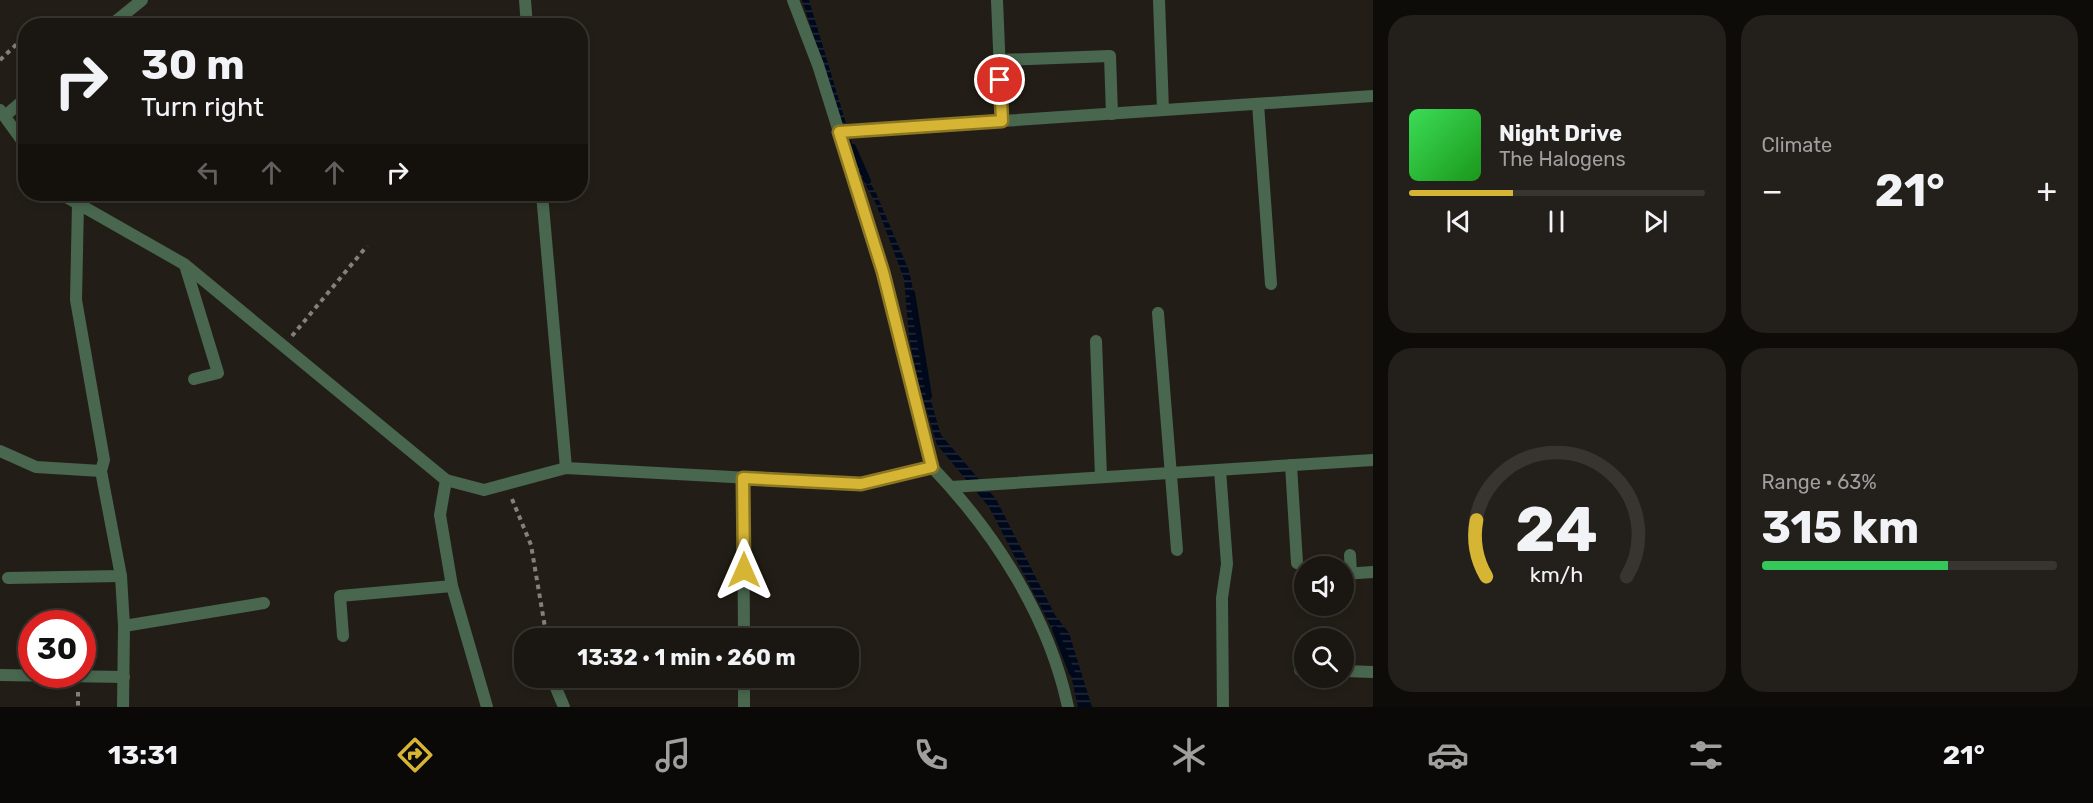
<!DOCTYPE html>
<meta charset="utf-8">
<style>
body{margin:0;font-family:Rubik,sans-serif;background:#231f1a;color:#f1f3f6;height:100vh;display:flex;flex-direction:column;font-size:22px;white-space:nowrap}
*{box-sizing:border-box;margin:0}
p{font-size:20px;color:#9f9f9f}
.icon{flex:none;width:33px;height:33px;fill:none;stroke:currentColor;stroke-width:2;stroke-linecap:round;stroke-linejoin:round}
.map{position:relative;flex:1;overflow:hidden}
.panel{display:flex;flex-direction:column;gap:15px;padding:15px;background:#0e0c09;width:720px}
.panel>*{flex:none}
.hud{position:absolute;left:18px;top:18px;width:570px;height:183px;border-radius:24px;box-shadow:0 3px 9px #0003,0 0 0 2px #383531;background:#1a1611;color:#f1f3f6;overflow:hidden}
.buttons{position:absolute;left:1294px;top:556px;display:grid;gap:12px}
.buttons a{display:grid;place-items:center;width:60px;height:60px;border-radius:50%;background:#1a1611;box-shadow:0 3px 9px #0003,0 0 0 2px #383531;font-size:30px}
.speed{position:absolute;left:18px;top:610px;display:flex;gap:12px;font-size:30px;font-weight:700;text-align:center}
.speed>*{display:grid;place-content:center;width:78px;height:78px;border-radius:50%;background:#1a1611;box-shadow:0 3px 9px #0003,0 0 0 2px #383531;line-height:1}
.speed .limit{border:9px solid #d22;background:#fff;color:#111}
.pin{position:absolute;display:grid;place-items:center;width:51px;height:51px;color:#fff;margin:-26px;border:3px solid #fff;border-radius:50%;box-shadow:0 2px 6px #0007}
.me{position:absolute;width:66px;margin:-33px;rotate:0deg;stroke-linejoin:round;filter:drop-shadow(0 0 4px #0008)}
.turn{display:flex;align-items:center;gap:21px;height:126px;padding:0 24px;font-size:27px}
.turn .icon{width:78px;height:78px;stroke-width:2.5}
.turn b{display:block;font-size:42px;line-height:51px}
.lanes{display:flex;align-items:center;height:57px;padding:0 24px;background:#0003;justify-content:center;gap:30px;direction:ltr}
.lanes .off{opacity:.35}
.big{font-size:45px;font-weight:700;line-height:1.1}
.panel .widget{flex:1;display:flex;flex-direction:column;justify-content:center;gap:9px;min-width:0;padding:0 21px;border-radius:24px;background:#231f1a}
.panel .dial{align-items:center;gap:0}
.dial svg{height:156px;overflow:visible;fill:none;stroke:#383531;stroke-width:7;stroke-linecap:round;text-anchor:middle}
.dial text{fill:#f1f3f6;stroke:none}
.song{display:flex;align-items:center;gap:18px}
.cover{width:72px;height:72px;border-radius:9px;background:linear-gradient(135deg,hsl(130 70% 55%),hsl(120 70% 35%))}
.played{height:6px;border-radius:3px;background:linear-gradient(90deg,#d6b534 35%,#383531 35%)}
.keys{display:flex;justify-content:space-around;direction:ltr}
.heat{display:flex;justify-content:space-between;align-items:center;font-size:33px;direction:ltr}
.charge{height:9px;border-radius:4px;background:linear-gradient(90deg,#34c759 63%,#383531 0)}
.panel .tiles{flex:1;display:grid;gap:15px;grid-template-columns:repeat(2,1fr)}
.trip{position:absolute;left:514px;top:628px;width:345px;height:60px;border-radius:24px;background:#1a1611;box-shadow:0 3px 9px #0003,0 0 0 2px #383531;font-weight:700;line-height:60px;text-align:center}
.dock{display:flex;height:96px;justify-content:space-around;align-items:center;background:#0a0907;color:#9f9f9f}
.dock .icon{width:42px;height:42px}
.dock .current{color:#d6b534}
.dock b{font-size:27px;color:#f1f3f6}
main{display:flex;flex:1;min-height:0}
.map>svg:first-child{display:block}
.water{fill:url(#water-rules)}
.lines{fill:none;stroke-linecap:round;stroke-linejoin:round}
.stream{stroke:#00081b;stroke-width:6}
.path{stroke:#84807a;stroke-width:4;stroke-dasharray:4.5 4.5;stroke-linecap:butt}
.minor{stroke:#48674e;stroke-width:12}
.route-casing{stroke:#8b7622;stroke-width:15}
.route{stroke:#d6b534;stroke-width:10}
</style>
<main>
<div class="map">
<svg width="1373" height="707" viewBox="0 0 1373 707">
<defs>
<pattern id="water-rules" width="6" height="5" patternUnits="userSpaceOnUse" patternTransform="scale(1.5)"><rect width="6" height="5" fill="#00081b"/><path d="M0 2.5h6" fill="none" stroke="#242b3b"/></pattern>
</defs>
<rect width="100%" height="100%" fill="#221e17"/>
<polygon class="water" points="802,0 809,0 857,160 876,193 908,268 912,283 915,330 923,374 941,435 996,499 1055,615 1069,633 1092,707 1078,707 1065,648 1050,625 989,507 937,445 919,385 909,338 904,279 876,204 854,163"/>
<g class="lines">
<g class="stream">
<polyline points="853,147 868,181"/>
<polyline points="912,293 929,396"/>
<polyline points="1055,629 1072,673"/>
</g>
<g class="path">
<polyline points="0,60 19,42"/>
<polyline points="292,336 367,246"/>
<polyline points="512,499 531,545 547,639"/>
<polyline points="78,692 78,707"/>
</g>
<g class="minor">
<polyline points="525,0 527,26"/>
<path d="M793 0 818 65 883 272 932 467C995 533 1049 617 1068 707"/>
<polyline points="997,0 1002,121"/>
<polyline points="1159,0 1163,110"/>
<polyline points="110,26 142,0"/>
<polyline points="999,60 1110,56 1112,114"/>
<polyline points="1258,104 1271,284"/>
<polyline points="0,110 26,146"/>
<polyline points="6,115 26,98"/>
<polyline points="839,132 1373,96"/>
<polyline points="61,194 184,264 446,480 484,490 566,468 861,484 932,467"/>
<polyline points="542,194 566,468"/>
<polyline points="78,203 76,300 104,460 101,471 121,576 124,626 123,707"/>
<polyline points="185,265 218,373 194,379"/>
<polyline points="1158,313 1177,550"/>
<polyline points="1096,341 1101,477"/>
<polyline points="0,451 36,467 101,471"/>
<polyline points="1291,465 1297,563"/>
<polyline points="1220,470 1227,564 1222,598 1223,707"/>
<polyline points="743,478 744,639"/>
<polyline points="446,480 440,515 452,586 487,707"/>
<polyline points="951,487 1373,460"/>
<polyline points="1350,555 1351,574"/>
<polyline points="1344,574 1373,572"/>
<polyline points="8,578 121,576"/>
<polyline points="124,626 264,603"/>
<polyline points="343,636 340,596 452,586"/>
<polyline points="1300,670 1305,670"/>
<polyline points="1344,671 1373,672"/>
<polyline points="0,675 124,677"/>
<polyline points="744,678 744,707"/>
<polyline points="556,688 564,707"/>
</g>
</g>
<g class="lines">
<defs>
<polyline id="route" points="744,570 743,478 861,484 932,467 883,272 839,132 1002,121 1000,80"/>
</defs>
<use href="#route" class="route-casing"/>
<use href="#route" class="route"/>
</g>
</svg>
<div class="buttons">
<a><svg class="icon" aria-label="sound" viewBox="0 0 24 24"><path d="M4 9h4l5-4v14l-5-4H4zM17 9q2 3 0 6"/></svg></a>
<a><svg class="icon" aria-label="search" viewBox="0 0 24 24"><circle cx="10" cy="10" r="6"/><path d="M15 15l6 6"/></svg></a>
</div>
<div class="speed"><div class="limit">30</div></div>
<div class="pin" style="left:1000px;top:80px;background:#d93025"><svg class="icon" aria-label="arrive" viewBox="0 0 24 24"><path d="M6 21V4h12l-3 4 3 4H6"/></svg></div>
<svg class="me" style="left:744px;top:570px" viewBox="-20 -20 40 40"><path d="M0-17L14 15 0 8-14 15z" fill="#d6b534" stroke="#fff" stroke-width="4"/></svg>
<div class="trip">13:32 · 1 min · 260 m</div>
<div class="hud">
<div class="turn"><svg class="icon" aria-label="right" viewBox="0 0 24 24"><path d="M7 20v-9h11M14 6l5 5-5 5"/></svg><div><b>30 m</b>Turn right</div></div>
<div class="lanes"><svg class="icon off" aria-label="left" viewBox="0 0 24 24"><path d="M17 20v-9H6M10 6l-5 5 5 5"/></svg><svg class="icon off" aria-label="ahead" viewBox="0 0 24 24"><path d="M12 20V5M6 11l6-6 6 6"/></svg><svg class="icon off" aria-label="ahead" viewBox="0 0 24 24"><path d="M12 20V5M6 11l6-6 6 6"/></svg><svg class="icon" aria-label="right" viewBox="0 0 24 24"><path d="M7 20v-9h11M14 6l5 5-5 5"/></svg></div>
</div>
</div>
<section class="panel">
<div class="tiles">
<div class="widget">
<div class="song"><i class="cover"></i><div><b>Night Drive</b><p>The Halogens</p></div></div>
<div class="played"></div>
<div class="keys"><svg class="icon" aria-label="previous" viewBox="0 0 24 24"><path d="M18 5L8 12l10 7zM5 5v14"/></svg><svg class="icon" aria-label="pause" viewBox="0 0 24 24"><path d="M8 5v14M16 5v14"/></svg><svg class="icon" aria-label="next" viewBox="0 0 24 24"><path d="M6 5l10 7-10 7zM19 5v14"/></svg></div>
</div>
<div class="widget"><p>Climate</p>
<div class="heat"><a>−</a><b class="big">21°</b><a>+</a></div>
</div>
<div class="widget dial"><svg viewBox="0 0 100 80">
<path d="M14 69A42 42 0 1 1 86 69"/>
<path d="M14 69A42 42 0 0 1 9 40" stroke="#d6b534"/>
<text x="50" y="56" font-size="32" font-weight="700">24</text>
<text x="50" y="72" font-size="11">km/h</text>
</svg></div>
<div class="widget"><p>Range · 63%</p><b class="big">315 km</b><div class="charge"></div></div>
</div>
</section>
</main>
<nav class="dock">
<b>13:31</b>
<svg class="icon current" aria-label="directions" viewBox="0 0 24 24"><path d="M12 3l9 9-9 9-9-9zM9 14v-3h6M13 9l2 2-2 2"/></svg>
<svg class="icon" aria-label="music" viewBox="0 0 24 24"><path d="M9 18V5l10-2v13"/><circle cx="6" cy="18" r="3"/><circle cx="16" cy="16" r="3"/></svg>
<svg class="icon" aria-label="phone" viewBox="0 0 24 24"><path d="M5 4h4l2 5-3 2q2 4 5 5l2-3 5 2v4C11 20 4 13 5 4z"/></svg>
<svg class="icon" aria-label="climate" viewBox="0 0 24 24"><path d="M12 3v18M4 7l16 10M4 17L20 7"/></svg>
<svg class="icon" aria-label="car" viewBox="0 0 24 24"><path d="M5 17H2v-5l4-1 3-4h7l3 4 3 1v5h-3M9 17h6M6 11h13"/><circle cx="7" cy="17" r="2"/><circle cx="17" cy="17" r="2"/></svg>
<svg class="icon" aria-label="filters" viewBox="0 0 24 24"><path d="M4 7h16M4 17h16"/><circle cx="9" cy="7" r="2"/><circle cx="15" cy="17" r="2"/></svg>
<b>21°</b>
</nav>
